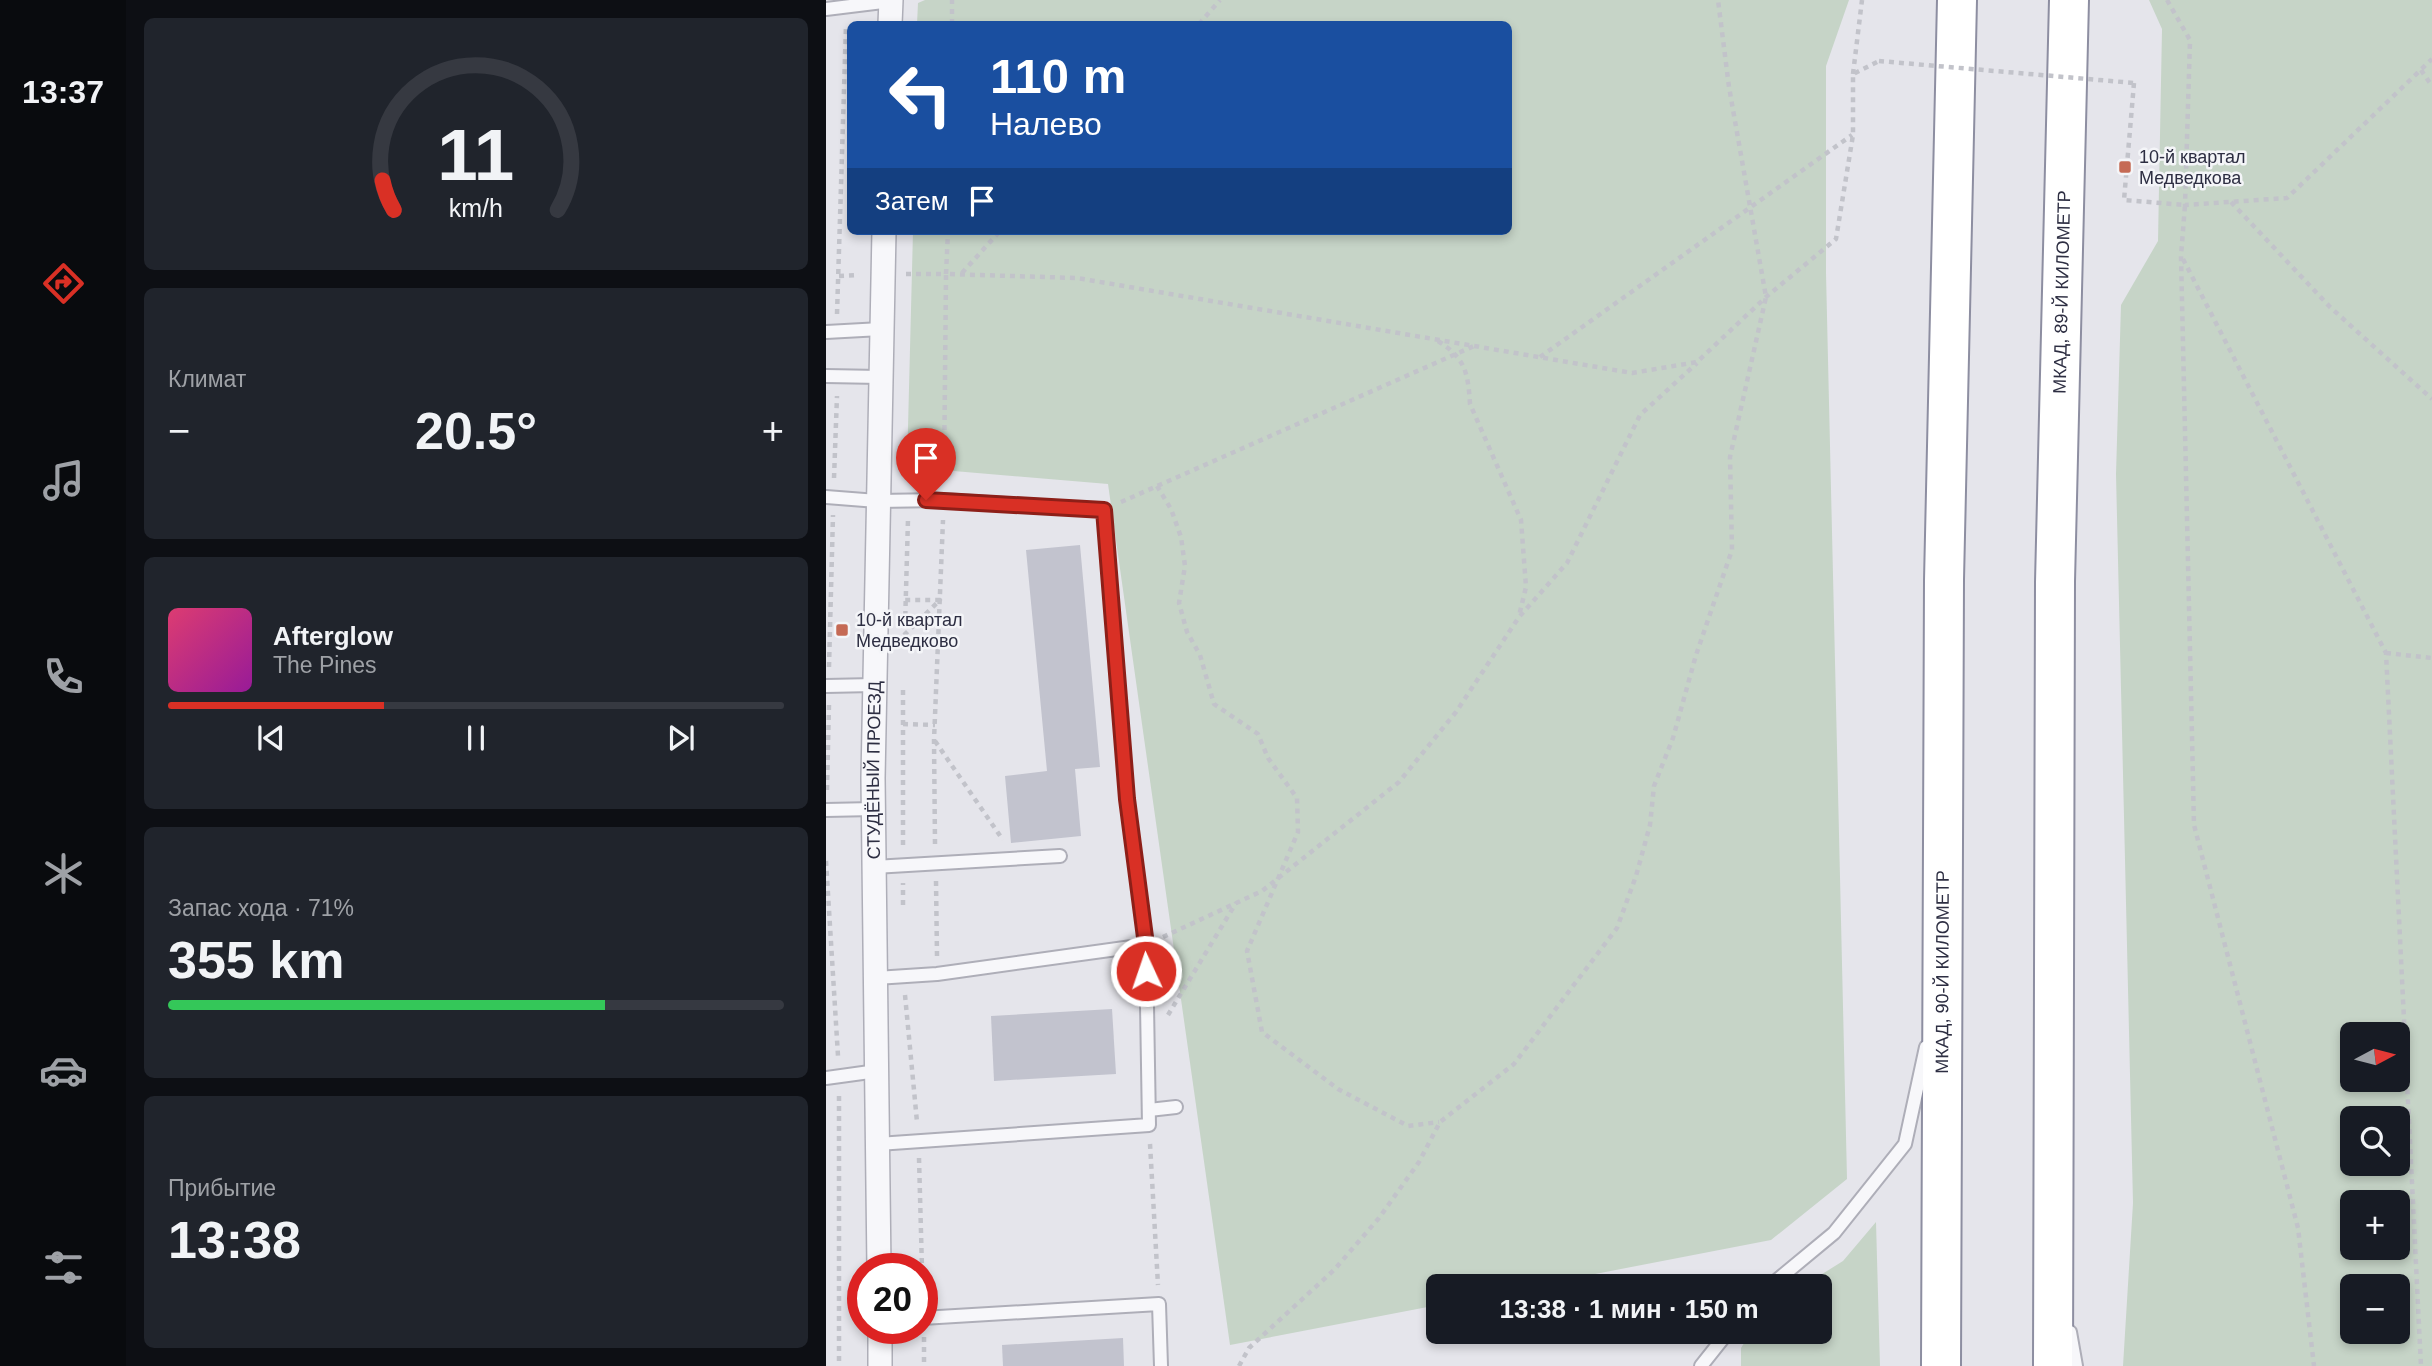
<!DOCTYPE html>
<html lang="ru">
<meta charset="utf-8">
<style>
body{margin:0;font-family:Arial,sans-serif;background:#20242c;color:#f1f3f6;height:100vh;display:flex;flex-direction:column;font-size:26px;white-space:nowrap}
*{box-sizing:border-box;margin:0}
p{font-size:23px;color:#9ea1a6}
.icon{flex:none;width:38px;height:38px;fill:none;stroke:currentColor;stroke-width:2;stroke-linecap:round;stroke-linejoin:round}
.map{position:relative;flex:1;overflow:hidden}
.side{display:flex;flex-direction:column;gap:18px;padding:18px;background:#0d0f14;width:700px}
.side>*{flex:none}
.banner{position:absolute;left:21px;top:21px;width:665px;height:214px;border-radius:10px;box-shadow:0 4px 10px #0003;background:#1a4fa0;color:#fff;overflow:hidden}
.needle{width:46px;rotate:83deg}
.tools{position:absolute;left:1514px;top:1022px;display:grid;gap:14px}
.tools a{display:grid;place-items:center;width:70px;height:70px;border-radius:10px;background:#171b24;box-shadow:0 4px 10px #0003;font-size:35px}
.speed{position:absolute;left:21px;top:1253px;display:flex;gap:14px;font-size:35px;font-weight:700;text-align:center}
.speed>*{display:grid;place-content:center;width:91px;height:91px;border-radius:50%;background:#171b24;box-shadow:0 4px 10px #0003;line-height:1}
.speed .limit{border:10px solid #d22;background:#fff;color:#111}
.pin{position:absolute;display:grid;place-items:center;width:60px;height:60px;color:#fff;margin:-72px -30px;border-radius:50% 50% 50% 0;rotate:-45deg;box-shadow:0 0 7px #0007}
.pin .icon{rotate:45deg}
.me{position:absolute;width:77px;margin:-38px;rotate:357deg;stroke-linejoin:round;filter:drop-shadow(0 0 5px #0008)}
.turn{display:flex;align-items:center;gap:24px;height:147px;padding:0 28px;font-size:32px}
.turn .icon{width:91px;height:91px;stroke-width:2.5}
.turn b{display:block;font-size:49px;line-height:60px}
.then{display:flex;align-items:center;height:66px;padding:0 28px;background:#0003;gap:14px;font-size:26px}
.big{font-size:52px;font-weight:700;line-height:1.1}
.side .card{flex:1;display:flex;flex-direction:column;justify-content:center;gap:10px;min-width:0;padding:0 24px;border-radius:10px;background:#20242c}
.side .dial{align-items:center;gap:0}
.dial svg{height:182px;overflow:visible;fill:none;stroke:#363941;stroke-width:7;stroke-linecap:round;text-anchor:middle}
.dial text{fill:#f1f3f6;stroke:none}
.song{display:flex;align-items:center;gap:21px}
.cover{width:84px;height:84px;border-radius:10px;background:linear-gradient(135deg,hsl(340 70% 55%),hsl(300 70% 35%))}
.played{height:7px;border-radius:4px;background:linear-gradient(90deg,#d93025 35%,#363941 35%)}
.keys{display:flex;justify-content:space-around;direction:ltr}
.heat{display:flex;justify-content:space-between;align-items:center;font-size:38px;direction:ltr}
.charge{height:10px;border-radius:5px;background:linear-gradient(90deg,#34c759 71%,#363941 0)}
.trip{position:absolute;left:600px;top:1274px;width:406px;height:70px;border-radius:10px;background:#171b24;box-shadow:0 4px 10px #0003;font-weight:700;line-height:70px;text-align:center}
main{display:flex;flex:1;min-height:0}
.tabs{display:flex;flex-direction:column;width:126px;justify-content:space-around;align-items:center;background:#090b0e;color:#9ea1a6}
.tabs .icon{width:49px;height:49px}
.tabs .current{color:#d93025}
.tabs b{font-size:32px;color:#f1f3f6}
.map>svg:first-child{display:block}
.green{fill:#c6d4c7;fill-rule:evenodd}
.building{fill:#c2c3ce}
.lines{fill:none;stroke-linecap:round;stroke-linejoin:round}
.lane-casing{stroke:#aeaeb8;stroke-width:16}
.street-casing{stroke:#aeaeb8;stroke-width:26}
.highway-casing{stroke:#8d8ea1;stroke-width:42}
.path{stroke:#c2c3ca;stroke-width:4.5;stroke-dasharray:5 5;stroke-linecap:butt}
.lane{stroke:#f7f7fa;stroke-width:12}
.street{stroke:#f7f7fa;stroke-width:23}
.highway{stroke:#fff;stroke-width:38}
.path-bridge{stroke:#c2c3ca;stroke-width:4.5;stroke-dasharray:5 5;stroke-linecap:butt}
.route-casing{stroke:#8d1f18;stroke-width:18}
.route{stroke:#d93025;stroke-width:12}
.poi-dot{fill:#c56a55;stroke:#f4f5f8;stroke-width:2.5}
.labels{text-anchor:middle;stroke-width:5;stroke-linejoin:round;paint-order:stroke}
.poi-label{font-size:18px;fill:#2d2e42;stroke:#f4f5f8;text-anchor:start}
.street-label{font-size:18px;fill:#2d2e42;stroke:#f4f5f8}
</style>
<main>
<nav class="tabs">
<b>13:37</b>
<svg class="icon current" aria-label="directions" viewBox="0 0 24 24"><path d="M12 3l9 9-9 9-9-9zM9 14v-3h6M13 9l2 2-2 2"/></svg>
<svg class="icon" aria-label="music" viewBox="0 0 24 24"><path d="M9 18V5l10-2v13"/><circle cx="6" cy="18" r="3"/><circle cx="16" cy="16" r="3"/></svg>
<svg class="icon" aria-label="phone" viewBox="0 0 24 24"><path d="M5 4h4l2 5-3 2q2 4 5 5l2-3 5 2v4C11 20 4 13 5 4z"/></svg>
<svg class="icon" aria-label="climate" viewBox="0 0 24 24"><path d="M12 3v18M4 7l16 10M4 17L20 7"/></svg>
<svg class="icon" aria-label="car" viewBox="0 0 24 24"><path d="M5 17H2v-5l4-1 3-4h7l3 4 3 1v5h-3M9 17h6M6 11h13"/><circle cx="7" cy="17" r="2"/><circle cx="17" cy="17" r="2"/></svg>
<svg class="icon" aria-label="filters" viewBox="0 0 24 24"><path d="M4 7h16M4 17h16"/><circle cx="9" cy="7" r="2"/><circle cx="15" cy="17" r="2"/></svg>
</nav>
<section class="side">
<div class="card dial"><svg viewBox="0 0 100 80">
<path d="M14 69A42 42 0 1 1 86 69"/>
<path d="M14 69A42 42 0 0 1 9 56" stroke="#d93025"/>
<text x="50" y="56" font-size="32" font-weight="700">11</text>
<text x="50" y="72" font-size="11">km/h</text>
</svg></div>
<div class="card"><p>Климат</p>
<div class="heat"><a>−</a><b class="big">20.5°</b><a>+</a></div>
</div>
<div class="card">
<div class="song"><i class="cover"></i><div><b>Afterglow</b><p>The Pines</p></div></div>
<div class="played"></div>
<div class="keys"><svg class="icon" aria-label="previous" viewBox="0 0 24 24"><path d="M18 5L8 12l10 7zM5 5v14"/></svg><svg class="icon" aria-label="pause" viewBox="0 0 24 24"><path d="M8 5v14M16 5v14"/></svg><svg class="icon" aria-label="next" viewBox="0 0 24 24"><path d="M6 5l10 7-10 7zM19 5v14"/></svg></div>
</div>
<div class="card"><p>Запас хода · 71%</p><b class="big">355 km</b><div class="charge"></div></div>
<div class="card"><p>Прибытие</p><b class="big">13:38</b></div>
</section>
<div class="map">
<svg width="1606" height="1366" viewBox="0 0 1606 1366">
<rect width="100%" height="100%" fill="#e5e5eb"/>
<g class="green">
<polygon points="99,0 1023,0 1000,66 1000,273 1021,1179 945,1240 707,1286 612,1286 612,1305 404,1345 282,484 81,467 87,231 682,231 682,24 91,24 92,3"/>
<path d="M1323 0H1606V1366H1297L1307 1203 1290 474 1295 305 1332 241 1336 29ZM1572 1034V1080H1526V1034ZM1572 1118V1164H1526V1118ZM1572 1202V1248H1526V1202ZM1572 1286V1332H1526V1286Z"/>
<polygon points="1050,1222 1054,1366 915,1366 915,1348 925,1332 994,1332 994,1286 977,1286 1017,1261"/>
</g>
<g class="building">
<polygon points="254,545 274,767 249,769 255,836 185,843 179,776 221,771 200,550"/>
<polygon points="286,1009 290,1074 168,1081 165,1016"/>
<polygon points="297,1338 298,1366 177,1366 176,1345"/>
</g>
<g class="lines">
<defs>
<g id="lane">
<polyline points="0,9 65,1"/>
<polyline points="0,332 55,329"/>
<polyline points="0,376 54,377"/>
<polyline points="0,497 51,501 117,500 278,510 301,799 320,945"/>
<polyline points="0,686 48,685"/>
<polyline points="0,810 48,809"/>
<polyline points="48,867 234,856"/>
<polyline points="50,978 111,974 320,945 323,1125 52,1144"/>
<polyline points="0,1078 51,1071"/>
<polyline points="323,1110 350,1107"/>
<polyline points="944,1286 1008,1233 1079,1144 1100,1047"/>
<polyline points="96,1318 333,1304 335,1366"/>
<polyline points="1244,1332 1250,1366"/>
<polyline points="875,1366 902,1332"/>
</g>
<g id="street">
<polyline points="64,24 65,0"/>
<path id="s1" d="M53 1269 47 778 58 231"/>
<polyline points="54,1328 54,1366"/>
</g>
<g id="highway">
<path id="s2" d="M1115 1366 1118 580 1131 0"/>
<path id="s3" d="M1227 1366 1229 582 1243 0"/>
</g>
</defs>
<use href="#lane" class="lane-casing"/>
<use href="#street" class="street-casing"/>
<use href="#highway" class="highway-casing"/>
<g class="path">
<polyline points="1341,0 1364,40 1359,205 1461,198 1606,59"/>
<polyline points="126,24 126,0"/>
<polyline points="373,24 394,0"/>
<polyline points="1595,70 1606,86"/>
<polyline points="1027,74 1036,0"/>
<polyline points="1308,83 1298,200 1359,205 1355,256 1368,825 1472,1228 1488,1366"/>
<polyline points="1405,202 1504,307 1606,399"/>
<polyline points="1357,259 1560,653 1595,1366"/>
<polyline points="136,273 174,231"/>
<polyline points="80,274 120,274 122,231"/>
<polyline points="13,276 33,275"/>
<polyline points="11,314 20,25"/>
<path d="M612 341C639 358 642 372 644 404L695 520 700 587 693 616"/>
<polyline points="714,357 1026,135"/>
<polyline points="8,478 11,396"/>
<polyline points="118,480 120,274 251,278 806,373 871,362 940,297 1010,239 1027,135 1027,74 1053,61"/>
<polyline points="331,486 345,509 355,537 359,566 353,603 361,632 374,655 388,704 432,734 442,758 471,798 472,832 421,951 436,1032 512,1089 582,1126 613,1122"/>
<polyline points="295,502 648,346"/>
<polyline points="79,626 82,519"/>
<polyline points="78,635 114,600 79,600"/>
<polyline points="1560,653 1606,658"/>
<polyline points="3,667 7,515"/>
<polyline points="77,690 77,846"/>
<polyline points="77,724 109,725"/>
<polyline points="109,741 177,840"/>
<polyline points="1,790 3,704"/>
<polyline points="109,844 108,740 117,520"/>
<polyline points="0,861 12,1056"/>
<polyline points="110,881 111,956"/>
<polyline points="77,905 77,883"/>
<polyline points="337,937 436,891 573,782 630,712 693,617 741,563 814,415 871,363"/>
<polyline points="79,995 91,1122"/>
<polyline points="342,1015 410,903"/>
<polyline points="13,1096 13,1366"/>
<polyline points="324,1144 332,1285"/>
<polyline points="93,1158 96,1269"/>
<polyline points="96,1283 97,1300"/>
<polyline points="98,1337 98,1366"/>
<polyline points="413,1366 423,1348 508,1270 553,1218 593,1162 614,1122 688,1064 791,928 810,876 824,825 828,786 847,738 870,655 906,550 904,457 940,297 903,87 892,0"/>
</g>
<use href="#lane" class="lane"/>
<use href="#street" class="street"/>
<use href="#highway" class="highway"/>
<polyline class="path-bridge" points="1053,61 1308,83"/>
</g>
<g class="lines">
<defs>
<polyline id="route" points="100,500 278,510 301,799 320,945 320,971"/>
</defs>
<use href="#route" class="route-casing"/>
<use href="#route" class="route"/>
</g>
<g class="poi-dot">
<rect x="1292" y="160" width="14" height="14" rx="3.5"/>
<rect x="9" y="623" width="14" height="14" rx="3.5"/>
</g>
<g class="labels">
<g class="poi-label">
<text x="1313" y="163">10-й квартал<tspan x="1313" dy="21">Медведкова</tspan></text>
<text x="30" y="626">10-й квартал<tspan x="30" dy="21">Медведково</tspan></text>
</g>
<g class="street-label">
<text dy="6" stroke="none"><textPath href="#s3" startOffset="1074">МКАД, 89-Й КИЛОМЕТР</textPath></text>
<text dy="6" stroke="none"><textPath href="#s1" startOffset="499">СТУДЁНЫЙ ПРОЕЗД</textPath></text>
<text dy="6" stroke="none"><textPath href="#s2" startOffset="394">МКАД, 90-Й КИЛОМЕТР</textPath></text>
</g>
</g>
</svg>
<div class="tools">
<a><svg class="needle" viewBox="-14 -14 28 28"><path d="M0-13l5 13h-10z" fill="#e53935"/><path d="M0 13l5-13h-10z" fill="#9ea1a6"/></svg></a>
<a><svg class="icon" aria-label="search" viewBox="0 0 24 24"><circle cx="10" cy="10" r="6"/><path d="M15 15l6 6"/></svg></a>
<a>+</a>
<a>−</a>
</div>
<div class="speed"><div class="limit">20</div></div>
<div class="pin" style="left:100px;top:500px;background:#d93025"><svg class="icon" aria-label="arrive" viewBox="0 0 24 24"><path d="M6 21V4h12l-3 4 3 4H6"/></svg></div>
<svg class="me" style="left:320px;top:971px" viewBox="-20 -20 40 40"><circle r="17" fill="#d93025" stroke="#fff" stroke-width="3"/><path d="M0-11L8 9 0 5-8 9z" fill="#fff"/></svg>
<div class="trip">13:38 · 1 мин · 150 m</div>
<div class="banner">
<div class="turn"><svg class="icon" aria-label="left" viewBox="0 0 24 24"><path d="M17 20v-9H6M10 6l-5 5 5 5"/></svg><div><b>110 m</b>Налево</div></div>
<div class="then">Затем<svg class="icon" aria-label="arrive" viewBox="0 0 24 24"><path d="M6 21V4h12l-3 4 3 4H6"/></svg></div>
</div>
</div>
</main>
